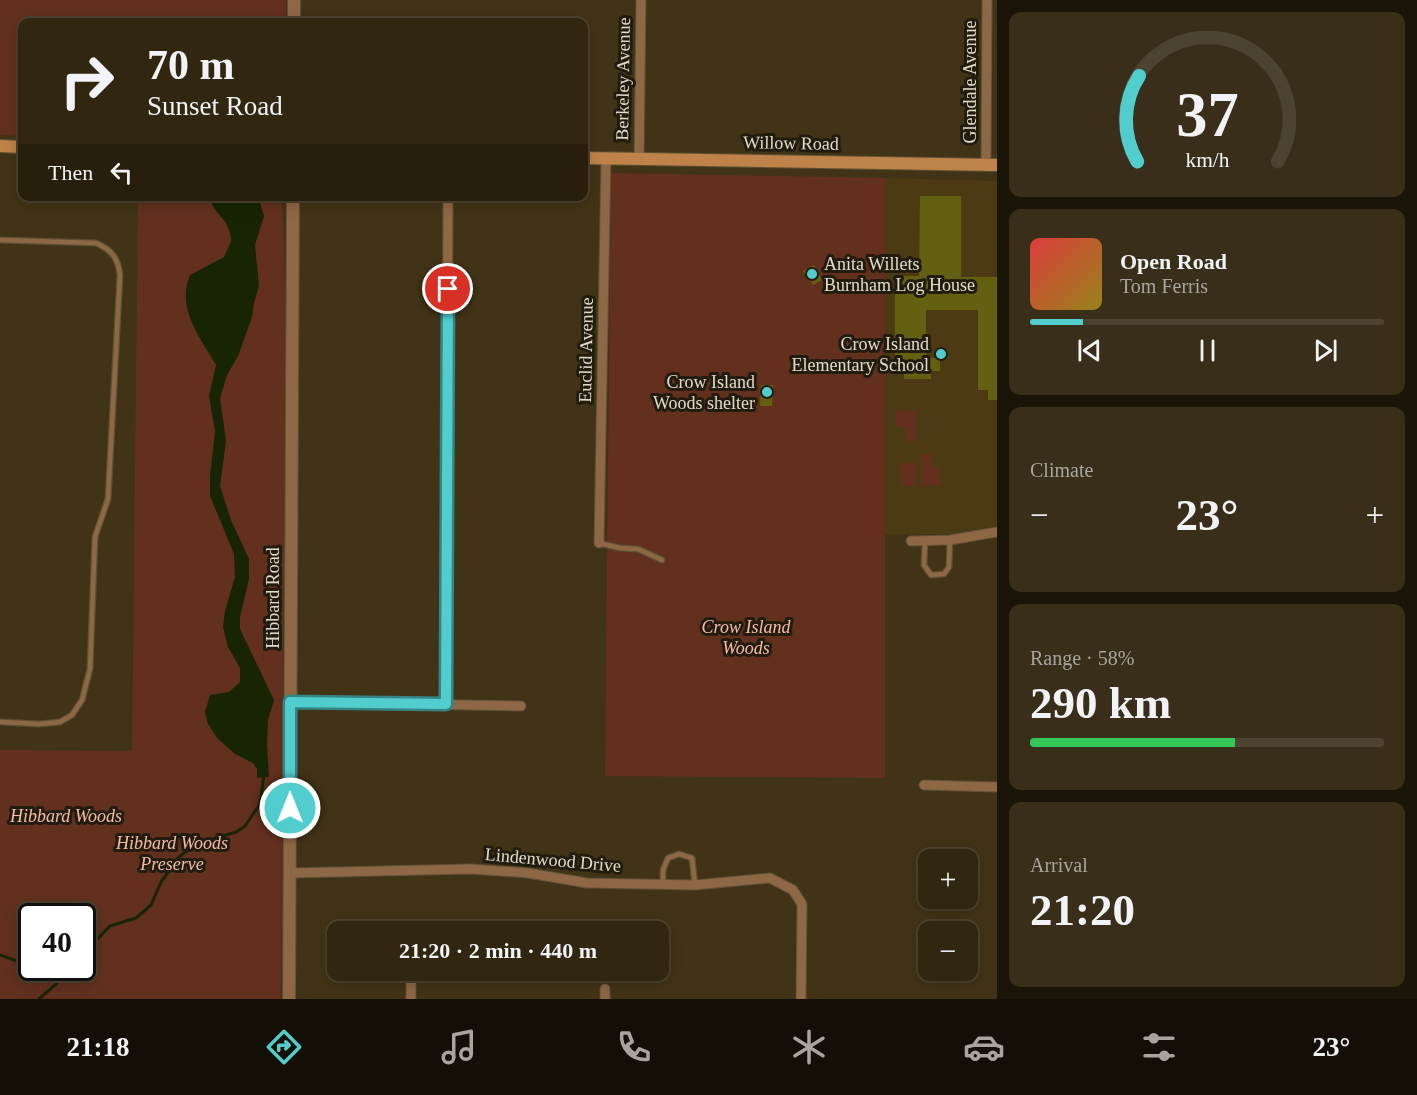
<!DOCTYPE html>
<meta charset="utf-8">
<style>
body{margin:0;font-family:Georgia,serif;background:#392e19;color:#f1f3f6;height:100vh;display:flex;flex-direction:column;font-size:22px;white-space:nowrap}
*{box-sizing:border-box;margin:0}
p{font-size:20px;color:#a8a59f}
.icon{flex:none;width:33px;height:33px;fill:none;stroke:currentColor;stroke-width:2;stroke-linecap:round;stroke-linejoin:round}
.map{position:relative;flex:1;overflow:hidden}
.panel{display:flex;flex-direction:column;gap:12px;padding:12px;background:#1b1509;width:420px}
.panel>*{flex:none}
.guide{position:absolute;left:18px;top:18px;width:570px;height:183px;border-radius:12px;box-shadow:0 3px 15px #0003,0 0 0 2px #4c4330;background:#312610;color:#f1f3f6;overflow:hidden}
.fabs{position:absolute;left:918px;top:849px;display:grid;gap:12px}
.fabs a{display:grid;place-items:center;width:60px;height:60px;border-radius:12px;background:#312610;box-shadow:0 3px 15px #0003,0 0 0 2px #4c4330;font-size:30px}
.speed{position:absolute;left:18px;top:903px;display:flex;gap:12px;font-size:30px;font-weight:700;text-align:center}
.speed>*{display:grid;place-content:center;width:78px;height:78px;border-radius:50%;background:#312610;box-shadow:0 3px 15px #0003,0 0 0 2px #4c4330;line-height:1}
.speed .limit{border:3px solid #111;border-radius:9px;background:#fff;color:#111}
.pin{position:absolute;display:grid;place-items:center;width:51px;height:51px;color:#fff;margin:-26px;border:3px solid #fff;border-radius:50%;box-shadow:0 2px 6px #0007}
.me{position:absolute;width:66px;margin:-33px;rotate:0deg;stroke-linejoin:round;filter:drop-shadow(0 0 4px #0008)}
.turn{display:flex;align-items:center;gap:21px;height:126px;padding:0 30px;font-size:27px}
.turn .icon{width:78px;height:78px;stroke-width:2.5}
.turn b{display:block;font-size:42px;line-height:51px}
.then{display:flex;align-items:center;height:57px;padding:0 30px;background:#0003;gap:12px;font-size:22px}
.big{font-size:45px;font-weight:700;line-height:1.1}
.panel .tile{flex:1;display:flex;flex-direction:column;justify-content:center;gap:9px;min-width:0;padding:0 21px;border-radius:12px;background:#392e19}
.panel .dial{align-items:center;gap:0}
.dial svg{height:156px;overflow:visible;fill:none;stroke:#4c4330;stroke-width:7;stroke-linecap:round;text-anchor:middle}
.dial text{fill:#f1f3f6;stroke:none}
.song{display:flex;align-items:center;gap:18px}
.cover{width:72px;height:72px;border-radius:9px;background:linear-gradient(135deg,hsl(0 70% 55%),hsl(50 70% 35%))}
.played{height:6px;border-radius:3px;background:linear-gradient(90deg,#52cdce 15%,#4c4330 15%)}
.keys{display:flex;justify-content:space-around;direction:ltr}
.heat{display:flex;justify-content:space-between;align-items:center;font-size:33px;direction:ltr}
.charge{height:9px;border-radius:4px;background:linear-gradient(90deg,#34c759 58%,#4c4330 0)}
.trip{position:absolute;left:327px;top:921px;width:342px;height:60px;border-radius:12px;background:#312610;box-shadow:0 3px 15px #0003,0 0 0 2px #4c4330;font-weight:700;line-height:60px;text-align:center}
.menu{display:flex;height:96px;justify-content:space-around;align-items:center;background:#140f06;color:#a8a59f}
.menu .icon{width:42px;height:42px}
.menu .selected{color:#52cdce}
.menu b{font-size:27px;color:#f1f3f6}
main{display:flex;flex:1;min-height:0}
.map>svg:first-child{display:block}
.built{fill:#4b3a14}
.green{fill:#63301e;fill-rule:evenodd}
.water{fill:#172504}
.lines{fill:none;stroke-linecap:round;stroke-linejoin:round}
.stream{stroke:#172504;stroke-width:3}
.building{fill:#636011}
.service-casing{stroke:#5e5136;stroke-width:7}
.minor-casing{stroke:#5e5136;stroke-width:11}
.tertiary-casing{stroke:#5e5136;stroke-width:14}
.secondary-casing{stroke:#5e5136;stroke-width:14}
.service{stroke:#8e6745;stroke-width:4.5}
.minor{stroke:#8e6745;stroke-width:9}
.tertiary{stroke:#8e6745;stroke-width:12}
.secondary{stroke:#bf8249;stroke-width:12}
.route-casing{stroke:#358586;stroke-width:15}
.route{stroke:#52cdce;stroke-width:10}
.poi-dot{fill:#52cdce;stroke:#221c0f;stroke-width:2}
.labels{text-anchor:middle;stroke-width:6;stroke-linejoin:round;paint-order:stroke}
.street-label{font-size:18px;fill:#e3dbca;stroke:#221c0f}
.poi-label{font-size:18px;fill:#e3dbca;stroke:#221c0f;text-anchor:end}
.park-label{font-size:18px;font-style:italic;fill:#f7bba6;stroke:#221c0f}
</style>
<main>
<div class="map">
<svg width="997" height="999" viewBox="0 0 997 999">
<rect width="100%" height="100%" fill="#413316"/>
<polygon class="built" points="885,178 997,181 997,526 953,534 885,535"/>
<g class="green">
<polygon points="0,0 286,0 286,22 22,22 22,136 0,135"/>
<polygon points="611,173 885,178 885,778 605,776"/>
<path d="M138 197H282L285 283V373L281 999H0V750L132 751ZM32 916H82V968H32Z"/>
<polygon points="896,410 916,410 916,441 906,441 906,427 896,427"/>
<polygon points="931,454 933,467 940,468 941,485 921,486 921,455"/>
<polygon points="900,463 916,463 916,486 901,486"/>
</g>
<path class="water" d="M209 197H246L260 203 264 216 255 245 259 286 254 303 252 317 238 356 227 375 220 398 226 441 220 486 231 520 249 559V579L240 617V629L274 700 268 720 267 745 269 777 257 778V769L253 763 235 754 217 738 208 724 205 712 210 695 229 692 240 682V668L228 647 223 627 225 611 235 577 234 554 210 496V476L215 431 209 396 216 365C200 337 176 308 190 275L224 257C226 252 231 244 231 239 231 221 212 212 209 197Z"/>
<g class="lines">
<g class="stream">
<polyline points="0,955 25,964 48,976 63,978"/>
<polyline points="82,955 110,926 136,918 151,905 161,882 179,857 196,844 236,832 245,826 260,804 264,775"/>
<polyline points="39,999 63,978 72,968"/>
</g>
</g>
<g class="building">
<polygon points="920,196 961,196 961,277 997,277 997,400 988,400 988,390 978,390 978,310 926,310 926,358 940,358 940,371 931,371 931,379 904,379 904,371 895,371 895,276 919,276"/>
<polygon points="814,265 822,280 813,285 809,277 807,278 803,271"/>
<polygon points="761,385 773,385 772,406 760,406"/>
</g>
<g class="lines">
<defs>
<g id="service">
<path d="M0 240 96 243C112 250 118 258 120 275L108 499 95 537 90 669 82 700 72 715 60 722 39 724 0 722"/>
<polyline points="925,542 924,565 931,575 944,574 949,567 950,540"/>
<polyline points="599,543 620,548 638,549 662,560"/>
<polyline points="663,884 663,870 668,858 679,854 692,858 695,885"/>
</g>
<g id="minor">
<polyline points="639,158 641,0"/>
<polyline points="986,165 987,0"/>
<polyline points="911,541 950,540 997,532"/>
<polyline points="599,543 606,158"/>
<polyline points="290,702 521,706"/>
<polyline points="446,704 448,196"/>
<polyline points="924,785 997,787"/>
<polyline points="290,873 471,869 528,873 587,883 695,885 770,878 793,890 802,904 801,999"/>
<polyline points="411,999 411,980"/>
<polyline points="605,999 605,989"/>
</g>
<g id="tertiary">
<polyline points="294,22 294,0"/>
<polyline points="289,999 293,196"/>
</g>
<g id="secondary">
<polyline points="0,146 22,147"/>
<polyline points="584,158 997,165"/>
</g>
</defs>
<use href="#service" class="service-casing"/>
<use href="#minor" class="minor-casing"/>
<use href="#tertiary" class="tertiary-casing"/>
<use href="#secondary" class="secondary-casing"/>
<use href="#service" class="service"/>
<use href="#minor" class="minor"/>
<use href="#tertiary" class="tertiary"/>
<use href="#secondary" class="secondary"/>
</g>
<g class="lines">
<defs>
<polyline id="route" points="290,808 290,702 446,704 448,289"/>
</defs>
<use href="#route" class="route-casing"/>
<use href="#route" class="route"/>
</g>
<g class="poi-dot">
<circle cx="812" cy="274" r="6"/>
<circle cx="941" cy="354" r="6"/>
<circle cx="767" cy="392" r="6"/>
</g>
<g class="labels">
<g class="street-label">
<text transform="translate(623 79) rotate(-89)" y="6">Berkeley Avenue</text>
<text transform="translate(970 82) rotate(-90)" y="6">Glendale Avenue</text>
<text transform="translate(791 143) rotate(1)" y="6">Willow Road</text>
<text transform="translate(586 350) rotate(-89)" y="6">Euclid Avenue</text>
<text transform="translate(273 598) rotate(-90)" y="6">Hibbard Road</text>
<text transform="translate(553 860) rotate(5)" y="6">Lindenwood Drive</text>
</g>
<g class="poi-label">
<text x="824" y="270" text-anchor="start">Anita Willets<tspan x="824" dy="21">Burnham Log House</tspan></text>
<text x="929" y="350">Crow Island<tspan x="929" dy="21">Elementary School</tspan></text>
<text x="755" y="388">Crow Island<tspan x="755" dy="21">Woods shelter</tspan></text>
</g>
<g class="park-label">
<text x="746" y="633">Crow Island<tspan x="746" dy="21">Woods</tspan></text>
<text x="66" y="822">Hibbard Woods</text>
<text x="172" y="849">Hibbard Woods<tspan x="172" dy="21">Preserve</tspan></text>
</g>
</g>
</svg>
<div class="fabs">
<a>+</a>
<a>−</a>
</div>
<div class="speed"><div class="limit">40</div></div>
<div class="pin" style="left:448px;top:289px;background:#d93025"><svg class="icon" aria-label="arrive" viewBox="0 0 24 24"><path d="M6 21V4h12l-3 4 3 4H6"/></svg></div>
<svg class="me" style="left:290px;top:808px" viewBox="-20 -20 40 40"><circle r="17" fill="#52cdce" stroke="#fff" stroke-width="3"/><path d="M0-11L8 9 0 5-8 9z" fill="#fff"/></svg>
<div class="trip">21:20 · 2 min · 440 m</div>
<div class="guide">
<div class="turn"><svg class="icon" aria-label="right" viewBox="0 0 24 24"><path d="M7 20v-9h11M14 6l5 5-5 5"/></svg><div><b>70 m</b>Sunset Road</div></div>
<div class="then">Then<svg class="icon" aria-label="left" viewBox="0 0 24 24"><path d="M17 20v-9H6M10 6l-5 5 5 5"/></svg></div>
</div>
</div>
<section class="panel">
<div class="tile dial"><svg viewBox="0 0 100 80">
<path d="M14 69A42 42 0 1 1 86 69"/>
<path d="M14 69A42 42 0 0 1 15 25" stroke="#52cdce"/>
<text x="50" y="56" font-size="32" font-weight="700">37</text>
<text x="50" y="72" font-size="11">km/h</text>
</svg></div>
<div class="tile">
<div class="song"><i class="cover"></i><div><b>Open Road</b><p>Tom Ferris</p></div></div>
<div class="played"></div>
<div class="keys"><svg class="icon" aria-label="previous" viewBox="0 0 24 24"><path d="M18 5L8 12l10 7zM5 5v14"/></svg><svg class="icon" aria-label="pause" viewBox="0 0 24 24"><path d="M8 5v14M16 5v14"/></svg><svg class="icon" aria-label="next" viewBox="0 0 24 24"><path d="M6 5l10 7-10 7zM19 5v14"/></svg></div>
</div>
<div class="tile"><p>Climate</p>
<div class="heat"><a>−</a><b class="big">23°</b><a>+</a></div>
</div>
<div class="tile"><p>Range · 58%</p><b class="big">290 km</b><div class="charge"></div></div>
<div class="tile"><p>Arrival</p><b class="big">21:20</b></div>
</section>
</main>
<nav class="menu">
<b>21:18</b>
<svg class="icon selected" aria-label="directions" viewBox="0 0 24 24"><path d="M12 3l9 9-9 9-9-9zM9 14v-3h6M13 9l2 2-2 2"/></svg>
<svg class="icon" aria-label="music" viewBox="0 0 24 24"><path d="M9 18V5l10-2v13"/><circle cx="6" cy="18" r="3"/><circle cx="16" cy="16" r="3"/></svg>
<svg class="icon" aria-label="phone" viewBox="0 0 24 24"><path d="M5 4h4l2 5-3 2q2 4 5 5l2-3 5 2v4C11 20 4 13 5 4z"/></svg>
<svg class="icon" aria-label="climate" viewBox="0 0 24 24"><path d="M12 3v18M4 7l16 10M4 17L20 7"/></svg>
<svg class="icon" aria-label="car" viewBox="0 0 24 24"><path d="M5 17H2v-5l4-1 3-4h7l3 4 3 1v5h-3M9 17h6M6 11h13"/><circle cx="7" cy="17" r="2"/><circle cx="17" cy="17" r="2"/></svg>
<svg class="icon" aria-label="filters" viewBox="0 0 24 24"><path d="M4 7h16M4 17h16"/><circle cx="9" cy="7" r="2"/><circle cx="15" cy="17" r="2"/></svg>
<b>23°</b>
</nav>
